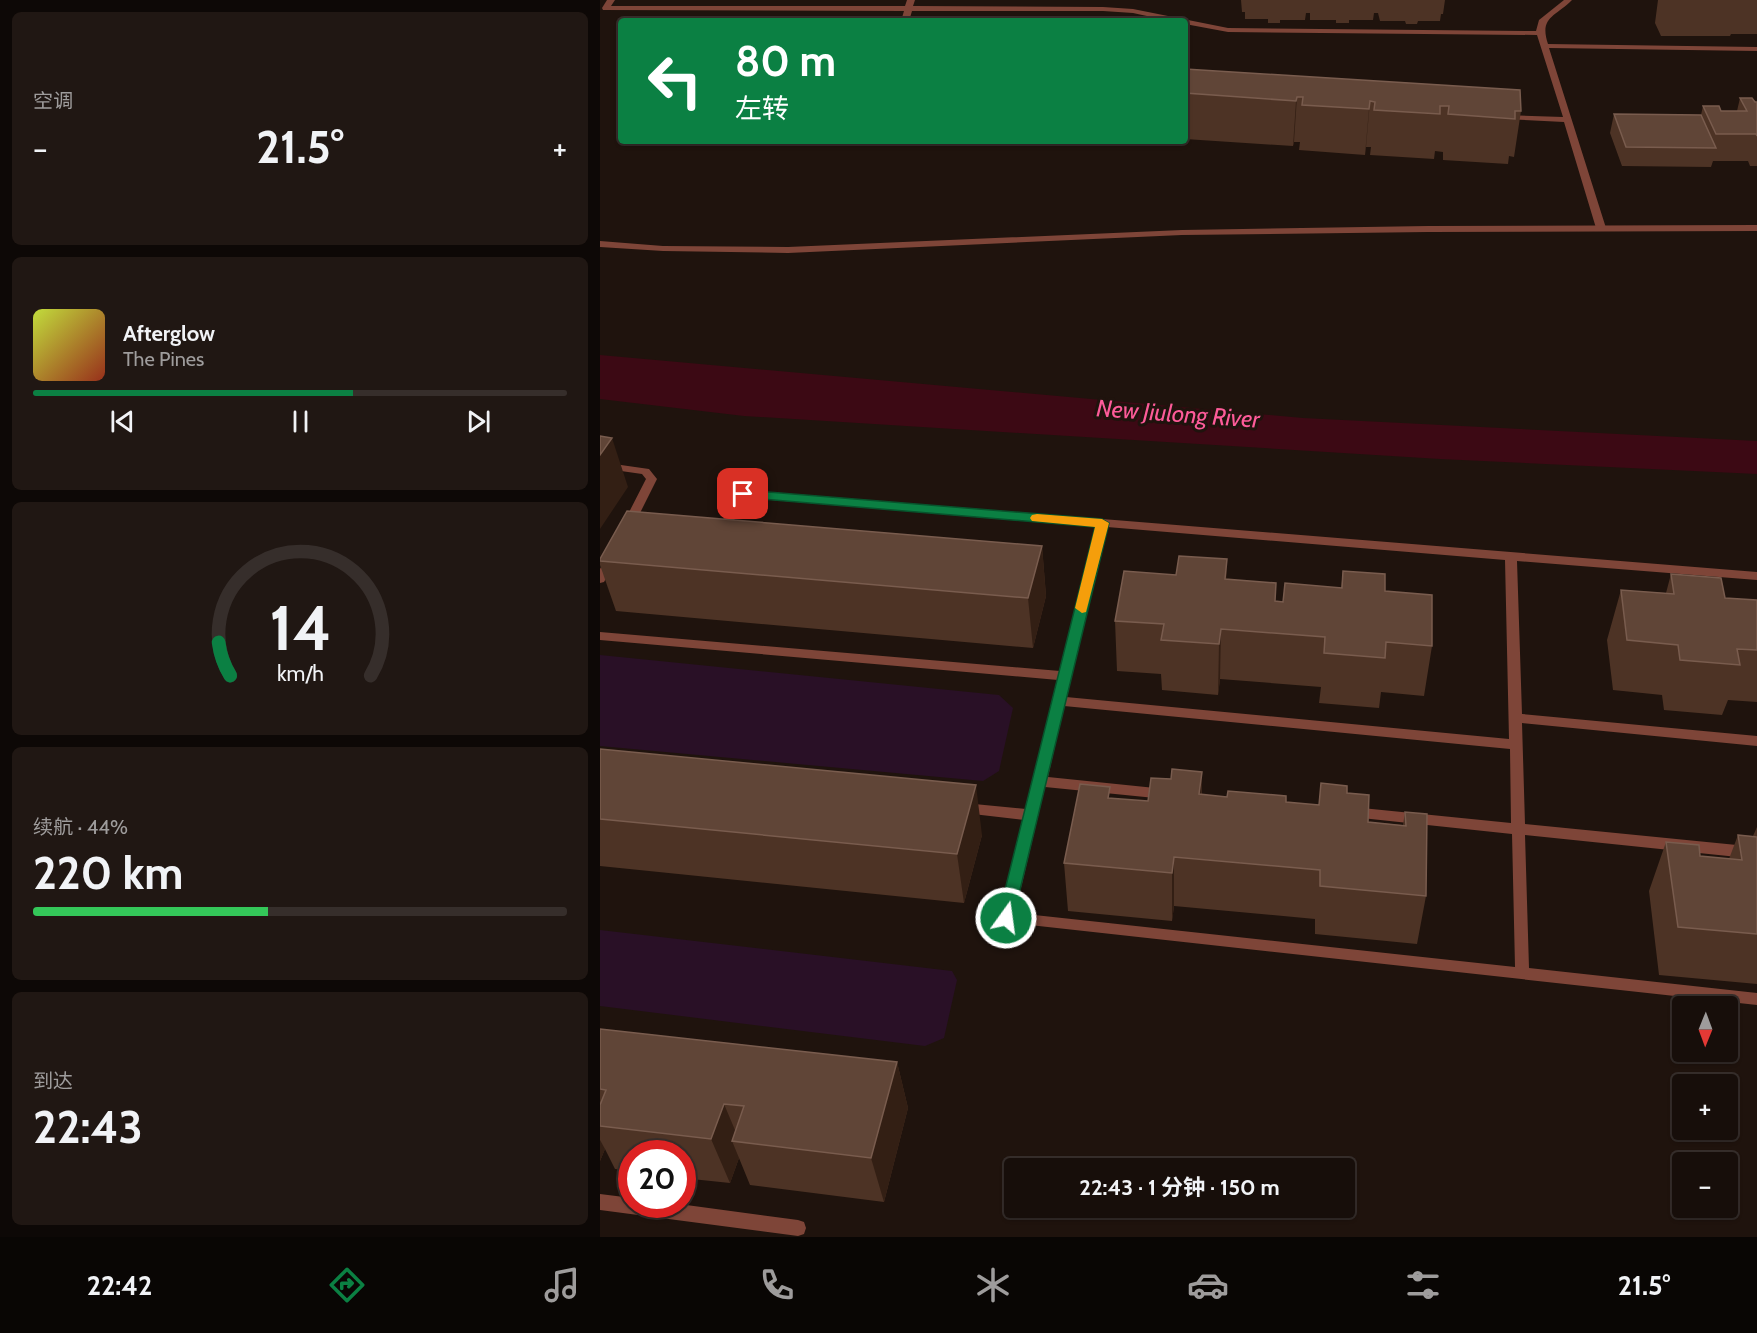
<!DOCTYPE html>
<html lang="zh">
<meta charset="utf-8">
<style>
body{margin:0;font-family:Cabin,"Noto Sans SC",sans-serif;background:#201713;color:#f1f3f6;height:100vh;display:flex;flex-direction:column;font-size:22px;white-space:nowrap}
*{box-sizing:border-box;margin:0}
p{font-size:20px;color:#9e9c9c}
.icon{flex:none;width:33px;height:33px;fill:none;stroke:currentColor;stroke-width:2;stroke-linecap:round;stroke-linejoin:round}
.map{position:relative;flex:1;overflow:hidden}
.details{display:flex;flex-direction:column;gap:12px;padding:12px;background:#0d0806;width:600px}
.details>*{flex:none}
.banner{position:absolute;left:18px;top:18px;width:570px;height:126px;border-radius:6px;box-shadow:0 2px 4px #0004,0 0 0 2px #362e2b;background:#0b8043;color:#fff;overflow:hidden}
.needle{width:39px;rotate:181deg}
.controls{position:absolute;left:1072px;top:996px;display:grid;gap:12px}
.controls a{display:grid;place-items:center;width:66px;height:66px;border-radius:6px;background:#170e0a;box-shadow:0 2px 4px #0004,0 0 0 2px #362e2b;font-size:30px}
.speed{position:absolute;left:18px;top:1140px;display:flex;gap:12px;font-size:30px;font-weight:700;text-align:center}
.speed>*{display:grid;place-content:center;width:78px;height:78px;border-radius:50%;background:#170e0a;box-shadow:0 2px 4px #0004,0 0 0 2px #362e2b;line-height:1}
.speed .limit{border:9px solid #d22;background:#fff;color:#111}
.pin{position:absolute;display:grid;place-items:center;width:51px;height:51px;color:#fff;margin:-26px;border-radius:12px;box-shadow:0 3px 9px #0006}
.me{position:absolute;width:66px;margin:-33px;rotate:14deg;stroke-linejoin:round;filter:drop-shadow(0 0 4px #0008)}
.turn{display:flex;align-items:center;gap:21px;height:126px;padding:0 18px;font-size:27px}
.turn .icon{width:78px;height:78px;stroke-width:2.5}
.turn b{display:block;font-size:42px;line-height:51px}
.big{font-size:45px;font-weight:700;line-height:1.1}
.details .widget{flex:1;display:flex;flex-direction:column;justify-content:center;gap:9px;min-width:0;padding:0 21px;border-radius:9px;background:#201713}
.details .dial{align-items:center;gap:0}
.dial svg{height:156px;overflow:visible;fill:none;stroke:#362e2b;stroke-width:7;stroke-linecap:round;text-anchor:middle}
.dial text{fill:#f1f3f6;stroke:none}
.song{display:flex;align-items:center;gap:18px}
.cover{width:72px;height:72px;border-radius:9px;background:linear-gradient(135deg,hsl(70 70% 55%),hsl(10 70% 35%))}
.played{height:6px;border-radius:3px;background:linear-gradient(90deg,#0b8043 60%,#362e2b 60%)}
.keys{display:flex;justify-content:space-around;direction:ltr}
.heat{display:flex;justify-content:space-between;align-items:center;font-size:33px;direction:ltr}
.charge{height:9px;border-radius:4px;background:linear-gradient(90deg,#34c759 44%,#362e2b 0)}
.trip{position:absolute;left:404px;top:1158px;width:351px;height:60px;border-radius:6px;background:#170e0a;box-shadow:0 2px 4px #0004,0 0 0 2px #362e2b;font-weight:700;line-height:60px;text-align:center}
.tab-bar{display:flex;height:96px;justify-content:space-around;align-items:center;background:#090604;color:#9e9c9c}
.tab-bar .icon{width:42px;height:42px}
.tab-bar .selected{color:#0b8043}
.tab-bar b{font-size:27px;color:#f1f3f6}
main{display:flex;flex:1;min-height:0}
.map>svg:first-child{display:block}
.green{fill:#291026}
.water{fill:#3c0914}
.lines{fill:none;stroke-linecap:round;stroke-linejoin:round}
.service{fill:#7e4538;fill-rule:evenodd}
.tertiary{fill:#7e4538;fill-rule:evenodd}
.wall{fill:#4d3325}
.shaded-wall{fill:#331f14}
.building{fill:#604537;stroke:#795c4e;stroke-width:1.5}
.route{fill:#0b8043;stroke:#07532c;stroke-width:1.5}
.slow{fill:#f59e0b}
.labels{text-anchor:middle;stroke-width:6;stroke-linejoin:round;paint-order:stroke}
.water-label{font-size:24px;font-style:italic;fill:#fd5b99;stroke:#1f130d}
</style>
<main>
<section class="details">
<div class="widget"><p>空调</p>
<div class="heat"><a>−</a><b class="big">21.5°</b><a>+</a></div>
</div>
<div class="widget">
<div class="song"><i class="cover"></i><div><b>Afterglow</b><p>The Pines</p></div></div>
<div class="played"></div>
<div class="keys"><svg class="icon" aria-label="previous" viewBox="0 0 24 24"><path d="M18 5L8 12l10 7zM5 5v14"/></svg><svg class="icon" aria-label="pause" viewBox="0 0 24 24"><path d="M8 5v14M16 5v14"/></svg><svg class="icon" aria-label="next" viewBox="0 0 24 24"><path d="M6 5l10 7-10 7zM19 5v14"/></svg></div>
</div>
<div class="widget dial"><svg viewBox="0 0 100 80">
<path d="M14 69A42 42 0 1 1 86 69"/>
<path d="M14 69A42 42 0 0 1 8 52" stroke="#0b8043"/>
<text x="50" y="56" font-size="32" font-weight="700">14</text>
<text x="50" y="72" font-size="11">km/h</text>
</svg></div>
<div class="widget"><p>续航 · 44%</p><b class="big">220 km</b><div class="charge"></div></div>
<div class="widget"><p>到达</p><b class="big">22:43</b></div>
</section>
<div class="map">
<svg width="1157" height="1237" viewBox="0 0 1157 1237">
<rect width="100%" height="100%" fill="#1f130d"/>
<g class="green">
<polygon points="0,655 399,695 413,708 399,771 383,781 0,746"/>
<polygon points="0,930 352,971 357,980 344,1038 325,1046 0,1006"/>
</g>
<polygon class="water" points="0,355 703,418 1157,441 1157,474 840,459 144,416 0,399"/>
<g class="lines">
<g class="service">
<path d="M7 0H15L11 6H305L307 0H315L313 6 503 7 533 9 628 28 936 31 939 20 964 0H972C955 17 939 17 948 44L1157 47V51L949 48 1006 228 1001 231 996 228 964 122 905 119 901 117 905 115 963 117 937 35 628 32 585 24V21H570L533 13 503 11H312L309 21H301L304 11 3 10 2 8Z"/>
<polygon points="0,462 49,469 57,479 33,527 29,528 23,524 46,479 42,474 0,468"/>
<path d="M143 490 1157 572V580L917 561 922 714 1157 736V746L922 723 925 824 1157 847V859L925 835 929 968 1157 993V1005L402 922 400 918 424 820 364 813 359 812 357 808 359 804 364 803 426 809 458 680 0 640V632L460 671 496 526 146 498 126 535H118L116 532 137 494ZM507 527 905 560 909 739 466 697ZM464 706 910 749 911 823 752 807 747 808 745 812 747 816 752 817 912 834 915 967 415 913 445 787 565 799 570 798 572 794 570 790 565 789 448 777Z"/>
<polygon points="10,557 16,561 4,582 0,583 0,569 6,558"/>
<polygon points="0,1194 32,1198 32,1204 79,1204 198,1220 204,1222 206,1228 204,1234 198,1236 0,1210"/>
</g>
<polygon class="tertiary" points="1157,225 1157,231 828,232 582,235 188,253 63,251 0,247 0,241 63,246 188,247 582,230 828,226"/>
</g>
<g class="wall">
<polygon points="641,0 845,0 843,14 841,14 840,21 818,21 817,24 806,24 805,21 780,21 778,13 774,13 773,20 749,20 749,23 736,23 736,20 710,20 710,13 706,13 705,20 680,20 680,23 668,23 668,19 645,19 645,12 642,12"/>
<polygon points="1058,0 1157,0 1157,34 1131,34 1130,36 1061,36 1055,23"/>
<polygon points="585,69 921,111 914,157 909,156 908,164 843,160 843,152 835,151 834,159 770,155 771,147 766,147 765,155 699,150 700,142 694,142 693,146 585,139"/>
<polygon points="1140,98 1157,102 1157,166 1150,166 1148,161 1113,161 1111,167 1022,166 1010,133 1014,114 1101,115 1103,106 1121,111 1137,111"/>
<polygon points="442,546 446,596 433,648 16,611 0,565 0,559"/>
<polygon points="743,571 785,591 832,646 824,696 781,692 779,708 719,703 721,687 620,679 618,695 562,690 561,674 517,671 515,621 627,579 675,601 683,602 741,588"/>
<polygon points="1071,574 1125,598 1157,600 1157,702 1128,700 1122,715 1064,710 1062,695 1013,690 1007,640 1021,590 1066,593"/>
<polygon points="0,749 382,835 364,903 0,866"/>
<polygon points="602,772 602,795 719,805 721,783 747,793 768,822 803,825 805,812 826,896 817,944 715,934 715,919 574,906 572,921 468,911 464,863 548,801 571,779"/>
<polygon points="1157,827 1157,984 1059,975 1049,891 1066,842 1100,856 1129,859 1138,835 1153,836"/>
<polygon points="0,1029 297,1062 308,1108 284,1202 150,1185 139,1158 130,1183 82,1178 82,1154 32,1154 32,1171 15,1169 5,1149 0,1161"/>
</g>
<g class="shaded-wall">
<polygon points="697,97 694,142 693,146 696,101"/>
<polygon points="770,101 766,147 765,155 769,109"/>
<polygon points="12,438 28,487 0,529 0,455"/>
<polygon points="442,546 446,596 433,648 428,598"/>
<polygon points="627,559 626,609 625,579"/>
<polygon points="621,629 620,679 618,695 619,644"/>
<polygon points="602,772 601,821 599,794"/>
<polygon points="376,785 382,835 364,903 357,854"/>
<polygon points="574,857 574,906 572,921 572,873"/>
<polygon points="297,1062 308,1108 284,1202 271,1158"/>
<polygon points="124,1104 140,1142 132,1141 139,1158 130,1183 111,1139"/>
<polygon points="0,1140 5,1149 0,1161"/>
</g>
<g class="building">
<polygon points="585,69 920,90 921,111 915,111 915,119 848,114 849,106 840,106 840,114 774,110 775,102 770,101 769,109 702,105 703,97 697,97 696,101 585,93"/>
<polygon points="1140,98 1152,98 1155,102 1157,102 1157,136 1156,134 1116,134 1103,106 1119,106 1121,111 1147,111"/>
<polygon points="1014,114 1101,115 1116,148 1026,147"/>
<polygon points="0,436 12,438 0,455"/>
<polygon points="27,511 442,546 428,598 0,561 0,559"/>
<polygon points="579,556 627,559 625,579 676,583 675,601 683,602 685,583 742,588 743,571 785,574 785,591 832,595 832,646 786,642 785,658 724,653 725,637 621,629 619,644 561,640 564,624 515,621 524,571 576,575"/>
<polygon points="1071,574 1121,578 1125,598 1157,600 1157,650 1137,649 1140,665 1080,660 1078,645 1027,640 1021,590 1074,594"/>
<polygon points="0,749 376,785 357,854 0,819"/>
<polygon points="572,769 602,772 599,794 627,797 628,791 686,796 686,802 719,805 721,783 747,786 747,793 769,795 768,822 806,826 805,812 827,814 826,896 720,886 720,870 574,857 572,873 464,863 480,784 510,787 508,798 548,801 551,778 571,779"/>
<polygon points="1138,835 1157,837 1157,934 1078,927 1066,842 1099,845 1100,856 1142,860"/>
<polygon points="0,1029 297,1062 271,1158 132,1141 144,1106 124,1104 111,1139 0,1126 0,1105 6,1090 0,1089"/>
</g>
<polygon class="route" points="143,490 502,519 509,523 412,923 406,925 401,923 398,918 495,527 138,497 137,494"/>
<polygon class="slow" points="437,514 502,519 509,523 486,612 482,613 475,608 495,527 432,521 430,518 432,515"/>
<g class="labels">
<g class="water-label">
<text transform="translate(578 414) rotate(4)" y="8">New Jiulong River</text>
</g>
</g>
</svg>
<div class="controls">
<a><svg class="needle" viewBox="-14 -14 28 28"><path d="M0-13l5 13h-10z" fill="#e53935"/><path d="M0 13l5-13h-10z" fill="#9e9c9c"/></svg></a>
<a>+</a>
<a>−</a>
</div>
<div class="speed"><div class="limit">20</div></div>
<div class="pin" style="left:143px;top:494px;background:#d93025"><svg class="icon" aria-label="arrive" viewBox="0 0 24 24"><path d="M6 21V4h12l-3 4 3 4H6"/></svg></div>
<svg class="me" style="left:406px;top:918px" viewBox="-20 -20 40 40"><circle r="17" fill="#0b8043" stroke="#fff" stroke-width="3"/><path d="M0-11L8 9 0 5-8 9z" fill="#fff"/></svg>
<div class="trip">22:43 · 1 分钟 · 150 m</div>
<div class="banner">
<div class="turn"><svg class="icon" aria-label="left" viewBox="0 0 24 24"><path d="M17 20v-9H6M10 6l-5 5 5 5"/></svg><div><b>80 m</b>左转</div></div>
</div>
</div>
</main>
<nav class="tab-bar">
<b>22:42</b>
<svg class="icon selected" aria-label="directions" viewBox="0 0 24 24"><path d="M12 3l9 9-9 9-9-9zM9 14v-3h6M13 9l2 2-2 2"/></svg>
<svg class="icon" aria-label="music" viewBox="0 0 24 24"><path d="M9 18V5l10-2v13"/><circle cx="6" cy="18" r="3"/><circle cx="16" cy="16" r="3"/></svg>
<svg class="icon" aria-label="phone" viewBox="0 0 24 24"><path d="M5 4h4l2 5-3 2q2 4 5 5l2-3 5 2v4C11 20 4 13 5 4z"/></svg>
<svg class="icon" aria-label="climate" viewBox="0 0 24 24"><path d="M12 3v18M4 7l16 10M4 17L20 7"/></svg>
<svg class="icon" aria-label="car" viewBox="0 0 24 24"><path d="M5 17H2v-5l4-1 3-4h7l3 4 3 1v5h-3M9 17h6M6 11h13"/><circle cx="7" cy="17" r="2"/><circle cx="17" cy="17" r="2"/></svg>
<svg class="icon" aria-label="filters" viewBox="0 0 24 24"><path d="M4 7h16M4 17h16"/><circle cx="9" cy="7" r="2"/><circle cx="15" cy="17" r="2"/></svg>
<b>21.5°</b>
</nav>
